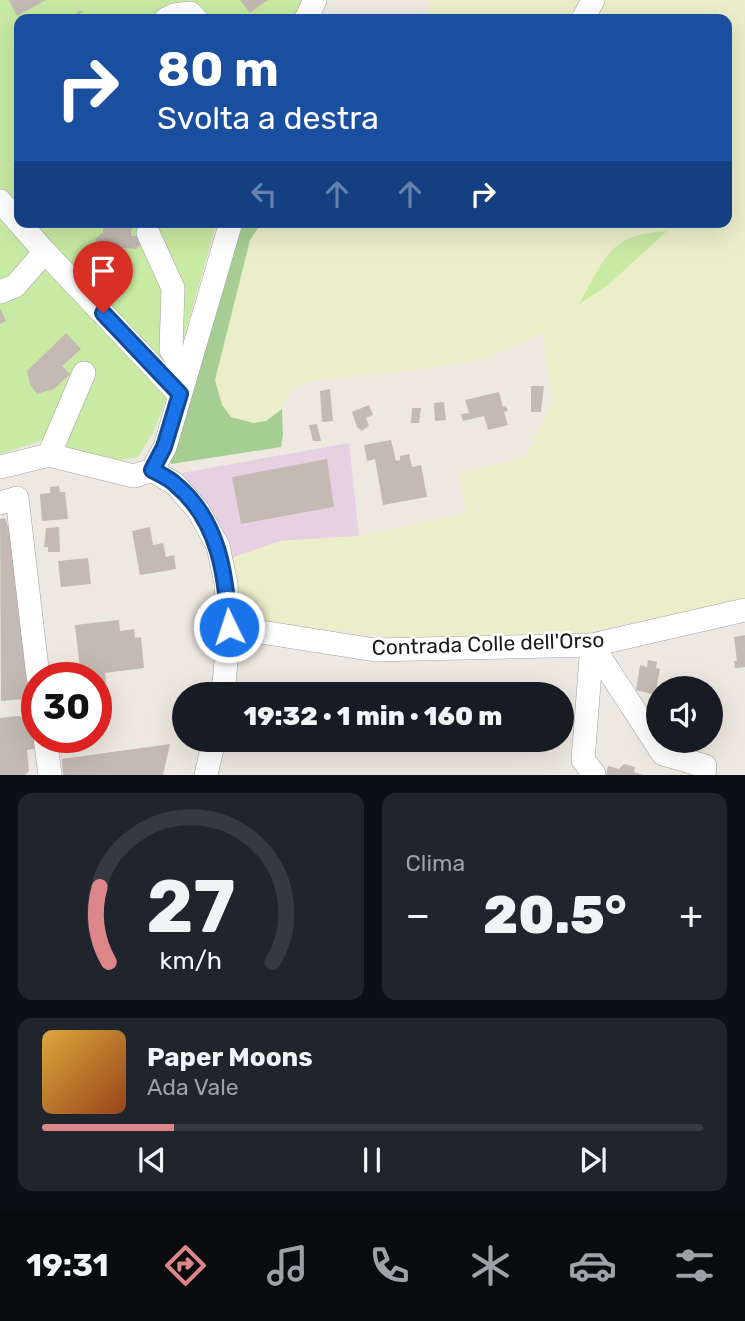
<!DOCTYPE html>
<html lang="it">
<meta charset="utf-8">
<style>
body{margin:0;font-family:Rubik,sans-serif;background:#20242c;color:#f1f3f6;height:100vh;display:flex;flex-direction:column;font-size:26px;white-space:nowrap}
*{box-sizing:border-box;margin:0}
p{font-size:23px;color:#9ea1a6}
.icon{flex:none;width:38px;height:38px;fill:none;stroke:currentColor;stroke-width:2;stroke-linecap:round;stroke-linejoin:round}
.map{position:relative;height:775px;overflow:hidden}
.sheet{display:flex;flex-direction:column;gap:18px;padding:18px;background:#0d0f14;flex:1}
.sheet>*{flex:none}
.guide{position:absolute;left:14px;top:14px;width:718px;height:214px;border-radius:14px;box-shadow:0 7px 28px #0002;background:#1a4fa0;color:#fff;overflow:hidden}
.tools{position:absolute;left:646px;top:676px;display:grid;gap:14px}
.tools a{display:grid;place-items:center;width:77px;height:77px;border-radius:50%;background:#171b24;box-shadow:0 7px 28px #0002;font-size:35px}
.speed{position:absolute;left:21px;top:662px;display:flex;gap:14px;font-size:35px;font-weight:700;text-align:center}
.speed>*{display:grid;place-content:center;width:91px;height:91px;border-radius:50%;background:#171b24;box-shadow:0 7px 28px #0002;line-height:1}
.speed .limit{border:10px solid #d22;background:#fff;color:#111}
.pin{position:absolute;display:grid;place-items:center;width:60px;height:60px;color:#fff;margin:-72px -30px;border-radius:50% 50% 50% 0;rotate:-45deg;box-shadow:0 0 7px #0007}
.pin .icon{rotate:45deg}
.me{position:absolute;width:77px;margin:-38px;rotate:356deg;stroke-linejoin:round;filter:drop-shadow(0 0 5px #0008)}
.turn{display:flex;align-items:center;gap:24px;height:147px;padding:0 28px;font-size:32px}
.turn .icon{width:91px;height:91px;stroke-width:2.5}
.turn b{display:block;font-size:49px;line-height:60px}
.lanes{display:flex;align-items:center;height:66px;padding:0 28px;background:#0003;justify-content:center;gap:35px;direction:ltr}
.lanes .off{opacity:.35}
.big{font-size:52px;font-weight:800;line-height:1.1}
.sheet .tile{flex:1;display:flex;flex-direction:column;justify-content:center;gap:10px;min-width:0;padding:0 24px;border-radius:14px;background:#20242c}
.sheet .dial{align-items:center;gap:0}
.dial svg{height:182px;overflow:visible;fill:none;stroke:#363941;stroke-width:7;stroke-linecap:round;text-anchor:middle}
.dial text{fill:#f1f3f6;stroke:none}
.song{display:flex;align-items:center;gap:21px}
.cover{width:84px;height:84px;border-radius:10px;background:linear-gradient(135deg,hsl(40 70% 55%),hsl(20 70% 35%))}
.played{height:7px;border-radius:4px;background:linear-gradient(90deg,#dd868a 20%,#363941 20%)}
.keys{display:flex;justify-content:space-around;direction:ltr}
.heat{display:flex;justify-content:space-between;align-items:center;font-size:38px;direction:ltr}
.sheet .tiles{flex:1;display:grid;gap:18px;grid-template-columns:1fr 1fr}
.tile:last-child{grid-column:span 2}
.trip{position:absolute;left:172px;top:682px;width:402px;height:70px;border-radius:35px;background:#171b24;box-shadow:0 7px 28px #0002;font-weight:800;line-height:70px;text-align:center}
.tab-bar{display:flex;height:112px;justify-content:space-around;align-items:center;background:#090b0e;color:#9ea1a6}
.tab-bar .icon{width:49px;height:49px}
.tab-bar .selected{color:#dd868a}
.tab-bar b{font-size:32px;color:#f1f3f6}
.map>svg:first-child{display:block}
.industrial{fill:#e6d1e3}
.farmland{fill:#ecedc9;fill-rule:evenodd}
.grass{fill:#c8eaa3}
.forest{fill:#a6ce93}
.building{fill:#c4bab3}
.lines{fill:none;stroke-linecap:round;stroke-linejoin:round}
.minor-casing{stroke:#a2a2a2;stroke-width:24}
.minor{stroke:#fff;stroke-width:23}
.route-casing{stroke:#114b97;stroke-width:18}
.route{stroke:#1a73e8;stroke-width:12}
.labels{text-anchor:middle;stroke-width:5;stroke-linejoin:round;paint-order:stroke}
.street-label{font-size:21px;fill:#1b1b1b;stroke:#fff}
</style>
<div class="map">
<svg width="745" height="775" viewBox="0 0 745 775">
<rect width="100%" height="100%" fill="#ede8e0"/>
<polygon class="industrial" points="349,443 359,536 280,541 229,559 176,474"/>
<g class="farmland">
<polygon points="431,0 585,0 579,19 426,19"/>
<path d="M599 0H745V600L559 637 424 642 330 630 236 626 229 559 280 541 359 536 466 513 459 473 525 457 553 400 542 333 487 358 431 368 309 381 292 390 282 409 266 421 253 423 231 417 222 405 215 380 250 240 262 222H726V19H588ZM666 232 608 285 598 272 605 256 626 238 642 233Z"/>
</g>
<g class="grass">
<polygon points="0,0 304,0 296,19 19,19 19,222 217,222 166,400 153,433 138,457 114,461 44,440 0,454"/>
<path d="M667 231 608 285 579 304C605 259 608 234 667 231Z"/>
</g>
<polygon class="forest" points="237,222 262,222 250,240 215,380 222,405 231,417 253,423 266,421 282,409 283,435 281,447 171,464 169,458"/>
<g class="building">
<polygon points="9,0 46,0 17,16"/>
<polygon points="240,0 268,0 250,13"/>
<polygon points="78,11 83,11 79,17 82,19 72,19"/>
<polygon points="113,222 140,222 131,230 131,236 137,236 143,243 136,249 124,248 102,268 87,251 97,242 95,239 103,232 103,226 109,226"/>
<polygon points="0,308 6,321 0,324"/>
<polygon points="66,333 81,349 62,366 70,374 54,389 37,394 30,384 27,371"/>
<polygon points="531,386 544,386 541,412 531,412"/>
<polygon points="330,389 333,421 322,422 320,391"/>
<polygon points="499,392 503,407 506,406 508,411 504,412 508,425 488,430 484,416 463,421 461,414 469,413 465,400"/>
<polygon points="444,402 446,420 435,421 434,403"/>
<polygon points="369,405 373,415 366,418 369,426 362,431 357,427 352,412"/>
<polygon points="412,408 421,408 419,423 411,423"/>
<polygon points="317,424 321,441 313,441 309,425"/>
<polygon points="391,440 396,461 400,460 400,456 409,454 412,467 421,465 427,497 383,505 375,459 367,461 364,445"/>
<polygon points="327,459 334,507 241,524 232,477"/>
<polygon points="59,486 60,492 65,492 68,519 42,521 40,494 50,493 50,487"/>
<polygon points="5,518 23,567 37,698 1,701 0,519"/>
<polygon points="59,527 60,552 48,552 48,547 44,547 46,528"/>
<polygon points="150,527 153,545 163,543 166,557 174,555 176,569 140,575 132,531"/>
<polygon points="88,558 91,584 61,587 58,561"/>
<polygon points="119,620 120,631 134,629 135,638 141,637 144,668 105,673 106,683 96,684 96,677 81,677 75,625"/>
<polygon points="745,635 745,667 735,668 734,661 737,661 734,637"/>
<polygon points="648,660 657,662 656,668 660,669 655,695 636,690 640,665 647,667"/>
<polygon points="364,687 380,687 380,695 363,695"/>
<polygon points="516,688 547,690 547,695 515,695"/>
<polygon points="19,716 31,722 32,730 37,729 40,748 27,750 29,771 25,775 0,775 0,718"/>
<polygon points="170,744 163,775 63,775 62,759"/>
<polygon points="624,764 635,767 634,772 643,775 606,775 608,766 619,769"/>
</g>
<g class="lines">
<defs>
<g id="minor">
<polyline points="166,19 174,15 190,13 196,19"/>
<polyline points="306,19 315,0"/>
<polyline points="583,19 593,0"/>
<polyline points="0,201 45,252 179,394"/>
<polyline points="148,233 173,288 171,350 186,373"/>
<polyline points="0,292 15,286 45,252"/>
<polyline points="49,455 84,373"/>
<polyline points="0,467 49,455 134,476 152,470 175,484 198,510 218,546 226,584 229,627 223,695"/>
<polyline points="152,470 165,447 231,222"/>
<polyline points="0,503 17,498 38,677"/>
<polyline points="229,627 375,650 592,645 745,610"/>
<polyline points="45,737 50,775"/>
<polyline points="594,774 583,760 592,645 663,754 705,766 704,775"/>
<polyline points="206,775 214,740"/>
</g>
</defs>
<use href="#minor" class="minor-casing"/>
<use href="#minor" class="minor"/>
</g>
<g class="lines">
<defs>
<path id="route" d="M103 313 180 394 164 447 152 470C159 474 169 478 175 484 219 520 226 575 229 627"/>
</defs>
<use href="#route" class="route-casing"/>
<use href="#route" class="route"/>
</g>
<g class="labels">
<g class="street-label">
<text transform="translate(488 644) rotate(-2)" y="7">Contrada Colle dell'Orso</text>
</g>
</g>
</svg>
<div class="tools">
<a><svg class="icon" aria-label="sound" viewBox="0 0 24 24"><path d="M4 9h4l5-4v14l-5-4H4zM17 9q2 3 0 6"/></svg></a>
</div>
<div class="speed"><div class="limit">30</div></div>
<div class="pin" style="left:103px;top:313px;background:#d93025"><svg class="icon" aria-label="arrive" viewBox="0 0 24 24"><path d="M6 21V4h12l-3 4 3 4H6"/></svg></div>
<svg class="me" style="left:229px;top:627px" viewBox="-20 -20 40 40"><circle r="17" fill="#1a73e8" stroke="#fff" stroke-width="3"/><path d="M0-11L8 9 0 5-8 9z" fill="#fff"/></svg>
<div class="trip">19:32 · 1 min · 160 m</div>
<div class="guide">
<div class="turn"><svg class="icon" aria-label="right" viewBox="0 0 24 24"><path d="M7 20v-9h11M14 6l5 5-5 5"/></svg><div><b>80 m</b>Svolta a destra</div></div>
<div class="lanes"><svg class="icon off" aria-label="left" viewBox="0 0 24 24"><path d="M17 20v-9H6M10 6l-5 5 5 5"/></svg><svg class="icon off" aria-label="ahead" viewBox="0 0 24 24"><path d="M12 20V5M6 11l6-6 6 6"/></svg><svg class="icon off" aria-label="ahead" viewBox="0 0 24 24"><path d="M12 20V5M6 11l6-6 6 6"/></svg><svg class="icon" aria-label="right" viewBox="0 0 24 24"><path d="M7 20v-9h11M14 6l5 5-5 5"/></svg></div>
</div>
</div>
<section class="sheet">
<div class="tiles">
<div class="tile dial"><svg viewBox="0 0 100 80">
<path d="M14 69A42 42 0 1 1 86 69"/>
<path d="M14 69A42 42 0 0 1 10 36" stroke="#dd868a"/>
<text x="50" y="56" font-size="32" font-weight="700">27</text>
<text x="50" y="72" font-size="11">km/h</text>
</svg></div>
<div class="tile"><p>Clima</p>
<div class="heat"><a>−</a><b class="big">20.5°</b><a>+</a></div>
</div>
<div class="tile">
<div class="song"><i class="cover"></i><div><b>Paper Moons</b><p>Ada Vale</p></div></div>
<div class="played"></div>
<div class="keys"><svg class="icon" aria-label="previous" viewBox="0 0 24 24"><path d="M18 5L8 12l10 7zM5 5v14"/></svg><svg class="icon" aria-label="pause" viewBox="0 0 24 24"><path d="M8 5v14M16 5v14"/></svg><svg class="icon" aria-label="next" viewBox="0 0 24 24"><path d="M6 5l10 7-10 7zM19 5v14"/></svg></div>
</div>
</div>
</section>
<nav class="tab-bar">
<b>19:31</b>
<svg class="icon selected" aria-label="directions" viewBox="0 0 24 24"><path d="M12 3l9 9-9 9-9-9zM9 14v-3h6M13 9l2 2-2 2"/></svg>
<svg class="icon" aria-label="music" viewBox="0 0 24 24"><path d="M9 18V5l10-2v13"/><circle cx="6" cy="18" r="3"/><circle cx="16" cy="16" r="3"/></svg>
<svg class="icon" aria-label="phone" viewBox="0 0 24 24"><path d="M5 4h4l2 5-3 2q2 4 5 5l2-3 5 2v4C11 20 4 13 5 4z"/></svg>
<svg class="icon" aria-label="climate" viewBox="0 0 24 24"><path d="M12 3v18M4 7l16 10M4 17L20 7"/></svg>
<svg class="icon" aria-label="car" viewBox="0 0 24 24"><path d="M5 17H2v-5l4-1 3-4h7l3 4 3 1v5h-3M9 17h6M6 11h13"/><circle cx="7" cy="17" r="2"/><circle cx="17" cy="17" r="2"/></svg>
<svg class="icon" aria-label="filters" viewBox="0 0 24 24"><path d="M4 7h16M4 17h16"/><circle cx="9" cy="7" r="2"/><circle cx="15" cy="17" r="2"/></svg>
</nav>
